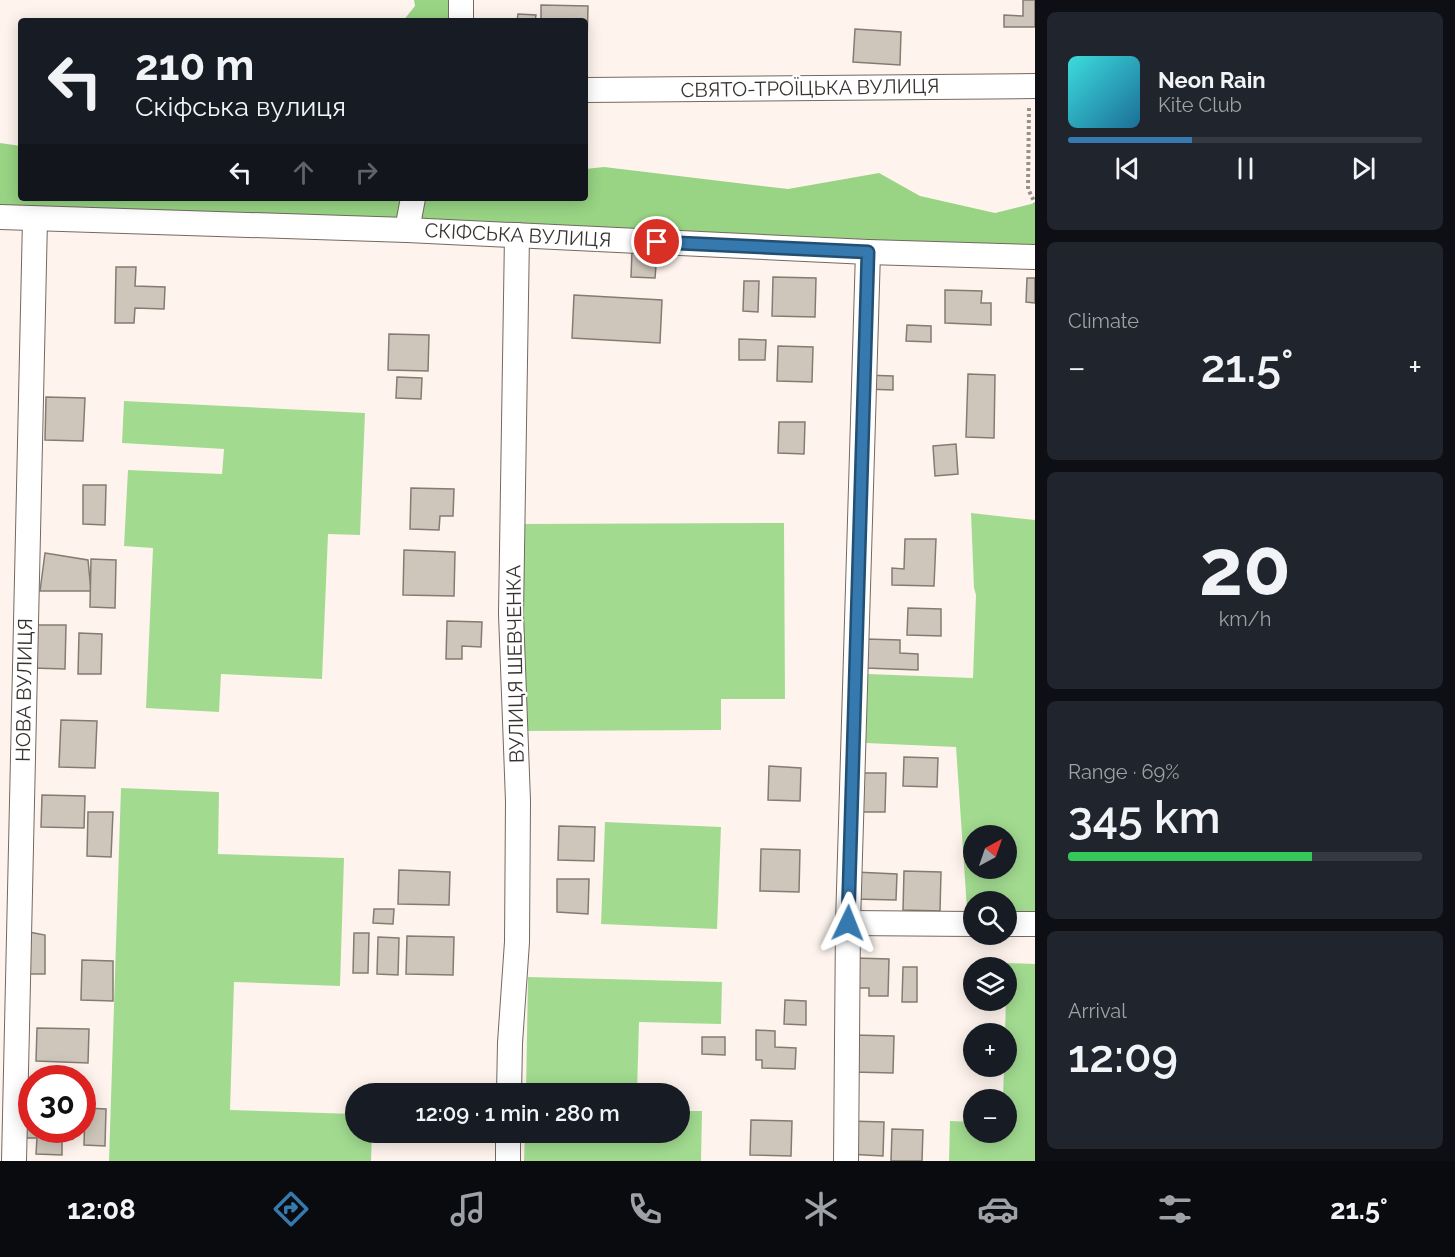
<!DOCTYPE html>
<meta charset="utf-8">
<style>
body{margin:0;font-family:Raleway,sans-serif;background:#20242c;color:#f1f3f6;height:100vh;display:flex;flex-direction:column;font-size:22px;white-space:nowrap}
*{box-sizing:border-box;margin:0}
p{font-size:20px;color:#9ea1a6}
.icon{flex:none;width:33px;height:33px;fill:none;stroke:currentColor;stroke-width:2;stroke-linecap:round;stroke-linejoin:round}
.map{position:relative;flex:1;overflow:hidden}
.drawer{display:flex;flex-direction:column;gap:12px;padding:12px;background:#0d0f14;width:420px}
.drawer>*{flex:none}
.top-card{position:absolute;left:18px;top:18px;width:570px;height:183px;border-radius:6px;box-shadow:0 3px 15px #0003;background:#171b24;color:#f1f3f6;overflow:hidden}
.needle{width:39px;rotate:40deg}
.tools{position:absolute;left:963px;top:825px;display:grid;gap:12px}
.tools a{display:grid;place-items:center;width:54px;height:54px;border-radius:50%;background:#171b24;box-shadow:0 3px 15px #0003;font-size:30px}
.speed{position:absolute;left:18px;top:1065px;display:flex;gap:12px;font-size:30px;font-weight:700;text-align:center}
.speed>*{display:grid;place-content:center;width:78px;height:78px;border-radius:50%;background:#171b24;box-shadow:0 3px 15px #0003;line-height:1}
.speed .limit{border:9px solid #d22;background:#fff;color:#111}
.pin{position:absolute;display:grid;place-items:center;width:51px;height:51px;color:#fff;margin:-26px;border:3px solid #fff;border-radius:50%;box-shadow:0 2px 6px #0007}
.me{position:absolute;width:66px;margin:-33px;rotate:2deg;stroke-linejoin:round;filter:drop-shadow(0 0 4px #0008)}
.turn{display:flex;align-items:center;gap:21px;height:126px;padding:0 18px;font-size:27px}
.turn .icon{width:78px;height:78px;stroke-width:2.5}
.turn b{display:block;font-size:42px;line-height:51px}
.lanes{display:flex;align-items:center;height:57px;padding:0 18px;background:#0003;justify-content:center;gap:30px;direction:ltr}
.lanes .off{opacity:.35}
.big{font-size:45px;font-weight:600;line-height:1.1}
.drawer .widget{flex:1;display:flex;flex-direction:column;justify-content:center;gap:9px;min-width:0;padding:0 21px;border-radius:9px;background:#20242c}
.drawer .dial{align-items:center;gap:0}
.dial b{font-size:78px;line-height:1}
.song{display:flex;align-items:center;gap:18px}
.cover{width:72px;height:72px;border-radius:9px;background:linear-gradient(135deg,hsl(180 70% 55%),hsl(200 70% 35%))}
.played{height:6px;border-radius:3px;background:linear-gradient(90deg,#3679af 35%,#363941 35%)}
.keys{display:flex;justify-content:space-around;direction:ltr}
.heat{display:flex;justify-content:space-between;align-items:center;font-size:33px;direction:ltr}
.charge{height:9px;border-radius:4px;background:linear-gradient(90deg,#34c759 69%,#363941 0)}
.trip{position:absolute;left:345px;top:1083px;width:345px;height:60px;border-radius:30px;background:#171b24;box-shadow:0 3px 15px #0003;font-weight:600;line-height:60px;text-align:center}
.menu{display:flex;height:96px;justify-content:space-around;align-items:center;background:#090b0e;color:#9ea1a6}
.menu .icon{width:42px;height:42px}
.menu .active{color:#3679af}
.menu b{font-size:27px;color:#f1f3f6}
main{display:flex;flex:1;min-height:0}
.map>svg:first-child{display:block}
.green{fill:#a2db90;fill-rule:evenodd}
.forest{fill:#98d484}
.building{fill:#cfc6bb;stroke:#847c71;stroke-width:1.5}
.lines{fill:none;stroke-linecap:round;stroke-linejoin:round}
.minor-casing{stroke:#746961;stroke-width:26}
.path{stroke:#97908b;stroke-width:4;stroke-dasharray:3 3;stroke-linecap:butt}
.minor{stroke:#fff;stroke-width:24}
.route-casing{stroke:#234f72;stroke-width:15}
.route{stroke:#3679af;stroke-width:10}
.labels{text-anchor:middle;stroke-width:4.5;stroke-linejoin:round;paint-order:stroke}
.street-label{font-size:20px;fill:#383330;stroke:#fff}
</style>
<main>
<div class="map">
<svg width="1035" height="1161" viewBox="0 0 1035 1161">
<rect width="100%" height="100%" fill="#fef4ed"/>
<g class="green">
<polygon points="124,401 365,413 360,535 328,534 322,679 221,674 219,712 146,708 153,548 124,546 128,470 222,474 224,449 122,443"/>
<path d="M971 513 1035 520V914L1007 912 1006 902H974L973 909H967L956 747 866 743 868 674 973 678 976 595 974 588ZM974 836H1006V868H974Z"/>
<polygon points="784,523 785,699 721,699 721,730 521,731 520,524"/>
<polygon points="121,788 219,792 218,854 344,858 340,986 234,982 230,1110 355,1114 356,1132 372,1133 371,1161 109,1161"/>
<polygon points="605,822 721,827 717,929 601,924"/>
<polygon points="1007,963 1035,964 1035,1161 949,1161 950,1121 973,1122 974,1132 1006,1132 1006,1100 1003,1099 1004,1067 1006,1066 1006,1034 1005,1033"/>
<polygon points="528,977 722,982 721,1024 639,1022 637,1093 526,1093"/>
<polygon points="680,1111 702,1111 701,1161 524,1161 525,1133 680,1132"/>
</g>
<g class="forest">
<polygon points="414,0 461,0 461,21 403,21 415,6"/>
<polygon points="0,143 21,146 21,198 585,198 585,169 604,167 788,189 879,173 920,196 995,213 1035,203 1035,257 0,212"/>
</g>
<g class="building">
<polygon points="1023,0 1035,0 1035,27 1004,27 1004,15 1023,16"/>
<polygon points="541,5 588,6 587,44 585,44 585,21 541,21"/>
<polygon points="518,14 536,15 535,21 517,21"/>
<polygon points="855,29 901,32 900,65 853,62"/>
<polygon points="632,251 657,253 655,278 631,277"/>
<polygon points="116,267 136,267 135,286 165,287 164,309 135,308 134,323 115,323"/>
<polygon points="773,277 816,278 815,317 772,316"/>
<polygon points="1027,278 1035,278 1035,303 1026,302"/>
<polygon points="744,281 759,281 758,312 743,311"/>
<polygon points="945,290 982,291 981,303 991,303 991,325 945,323"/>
<polygon points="574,295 662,300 660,343 572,338"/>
<polygon points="907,325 931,326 931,342 906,341"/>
<polygon points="389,334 429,335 428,371 388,370"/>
<polygon points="739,339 766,340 765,360 739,360"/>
<polygon points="778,346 813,347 812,382 777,381"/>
<polygon points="968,374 995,375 994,438 966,437"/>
<polygon points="865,375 893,376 893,390 865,389"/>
<polygon points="397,377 422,378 421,399 396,398"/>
<polygon points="46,397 85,398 83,441 45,440"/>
<polygon points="779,422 805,422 804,454 778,453"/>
<polygon points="956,444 958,474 935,476 933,446"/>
<polygon points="83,485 106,485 105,525 83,524"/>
<polygon points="411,488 454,489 453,516 440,516 439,530 410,529"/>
<polygon points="905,539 936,539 934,586 892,585 892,568 904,569"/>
<polygon points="404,550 455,552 454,596 403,595"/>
<polygon points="45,553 88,560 91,591 40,591"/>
<polygon points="91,559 116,560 115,608 90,607"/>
<polygon points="908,608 941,609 941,636 907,635"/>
<polygon points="447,621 482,622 481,647 462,646 462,659 446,659"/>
<polygon points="33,625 66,625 65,669 32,668"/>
<polygon points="79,633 102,634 101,674 78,674"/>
<polygon points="866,639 900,640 900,653 918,654 918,670 866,668"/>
<polygon points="61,720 97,721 95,768 59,767"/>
<polygon points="904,757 938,758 937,787 903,786"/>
<polygon points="769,766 801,768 800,801 768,800"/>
<polygon points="859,773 886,773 885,812 858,812"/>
<polygon points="42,795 85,796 84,828 41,827"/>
<polygon points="88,812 113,812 111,857 87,856"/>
<polygon points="559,826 595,827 594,861 558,860"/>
<polygon points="761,849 800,850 799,892 760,891"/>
<polygon points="399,870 450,872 449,905 398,904"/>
<polygon points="904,871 941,872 940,911 903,910"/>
<polygon points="855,872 897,874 896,900 854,899"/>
<polygon points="557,879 589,879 588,914 557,912"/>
<polygon points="374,909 394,909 393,924 373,923"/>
<polygon points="29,932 45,935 45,974 29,974"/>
<polygon points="354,933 369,933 368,973 353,973"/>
<polygon points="407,936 454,937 453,975 406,974"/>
<polygon points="378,937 399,938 398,975 377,974"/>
<polygon points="856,958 889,959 888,996 869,996 869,988 856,988"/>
<polygon points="82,960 113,961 113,1001 81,1000"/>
<polygon points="903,967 917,967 917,1002 902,1002"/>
<polygon points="785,1000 806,1001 806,1025 784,1024"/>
<polygon points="37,1028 89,1029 88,1063 36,1061"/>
<polygon points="756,1030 775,1031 775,1047 796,1048 795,1069 762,1068 762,1060 756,1060"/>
<polygon points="853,1035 894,1036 893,1073 853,1072"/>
<polygon points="702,1037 725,1037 725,1055 702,1054"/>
<polygon points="24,1107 32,1107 32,1130 73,1130 73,1139 62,1139 62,1155 36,1154 37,1138 23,1138"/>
<polygon points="85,1108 106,1109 105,1146 84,1145"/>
<polygon points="751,1120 792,1121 791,1156 750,1155"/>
<polygon points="848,1121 884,1122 883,1156 847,1154"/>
<polygon points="892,1129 923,1130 922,1161 891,1161"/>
</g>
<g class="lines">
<defs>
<g id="minor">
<polyline points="461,0 461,21"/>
<polyline points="585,90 1035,86"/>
<polyline points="0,217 407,230 868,252 1035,257"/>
<polyline points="407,230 413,198"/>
<polyline points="848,923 974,924"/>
<polyline points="1006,924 1035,924"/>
<polyline points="509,1094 510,1043 517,942 518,801 511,614 517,235"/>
<polyline points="14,1161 35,219"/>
<polyline points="508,1161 508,1132"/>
<polyline points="846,1161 848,923 868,252"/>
</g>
</defs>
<use href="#minor" class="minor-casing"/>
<polyline class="path" points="1029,108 1028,189 1035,203"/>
<use href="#minor" class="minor"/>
</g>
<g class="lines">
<defs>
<polyline id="route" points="657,242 868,252 848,923"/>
</defs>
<use href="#route" class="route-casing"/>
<use href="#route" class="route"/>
</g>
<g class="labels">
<g class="street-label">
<text transform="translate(810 88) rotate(-1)" y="7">СВЯТО-ТРОЇЦЬКА ВУЛИЦЯ</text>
<text transform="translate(518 235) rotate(3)" y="7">СКІФСЬКА ВУЛИЦЯ</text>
<text transform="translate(515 664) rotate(-91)" y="7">ВУЛИЦЯ ШЕВЧЕНКА</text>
<text transform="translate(24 690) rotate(-89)" y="7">НОВА ВУЛИЦЯ</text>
</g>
</g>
</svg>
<div class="tools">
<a><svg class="needle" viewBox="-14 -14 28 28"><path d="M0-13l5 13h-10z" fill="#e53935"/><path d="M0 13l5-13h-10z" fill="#9ea1a6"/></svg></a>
<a><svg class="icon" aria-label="search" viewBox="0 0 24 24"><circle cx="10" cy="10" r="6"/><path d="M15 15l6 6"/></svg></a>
<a><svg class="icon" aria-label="layers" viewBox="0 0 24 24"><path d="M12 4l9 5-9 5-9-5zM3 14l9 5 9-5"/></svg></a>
<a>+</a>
<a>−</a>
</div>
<div class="speed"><div class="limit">30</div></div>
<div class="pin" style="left:657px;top:242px;background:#d93025"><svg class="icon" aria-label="arrive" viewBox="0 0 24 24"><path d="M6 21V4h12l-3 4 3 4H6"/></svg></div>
<svg class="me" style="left:848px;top:923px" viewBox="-20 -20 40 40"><path d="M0-17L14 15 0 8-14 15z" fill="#3679af" stroke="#fff" stroke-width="4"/></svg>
<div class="trip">12:09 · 1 min · 280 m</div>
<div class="top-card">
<div class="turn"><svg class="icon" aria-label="left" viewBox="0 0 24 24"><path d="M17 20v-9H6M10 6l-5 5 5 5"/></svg><div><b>210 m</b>Скіфська вулиця</div></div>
<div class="lanes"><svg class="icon" aria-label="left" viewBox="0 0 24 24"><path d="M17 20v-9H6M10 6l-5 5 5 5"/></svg><svg class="icon off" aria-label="ahead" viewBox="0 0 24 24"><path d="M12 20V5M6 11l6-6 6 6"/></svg><svg class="icon off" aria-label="right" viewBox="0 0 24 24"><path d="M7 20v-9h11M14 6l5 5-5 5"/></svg></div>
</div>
</div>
<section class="drawer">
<div class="widget">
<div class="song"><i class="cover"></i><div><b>Neon Rain</b><p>Kite Club</p></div></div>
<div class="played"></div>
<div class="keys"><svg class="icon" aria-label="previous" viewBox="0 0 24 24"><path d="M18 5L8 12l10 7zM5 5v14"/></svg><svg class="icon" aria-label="pause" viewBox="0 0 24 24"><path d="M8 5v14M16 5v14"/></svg><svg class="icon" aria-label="next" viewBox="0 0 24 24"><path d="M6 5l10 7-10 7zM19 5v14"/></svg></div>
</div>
<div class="widget"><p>Climate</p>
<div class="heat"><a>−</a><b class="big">21.5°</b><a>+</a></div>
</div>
<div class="widget dial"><b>20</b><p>km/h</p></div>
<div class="widget"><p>Range · 69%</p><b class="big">345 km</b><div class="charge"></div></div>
<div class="widget"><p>Arrival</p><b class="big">12:09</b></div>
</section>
</main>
<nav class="menu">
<b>12:08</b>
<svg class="icon active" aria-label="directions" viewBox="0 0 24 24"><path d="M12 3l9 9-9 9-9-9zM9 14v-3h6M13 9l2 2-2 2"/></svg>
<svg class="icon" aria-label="music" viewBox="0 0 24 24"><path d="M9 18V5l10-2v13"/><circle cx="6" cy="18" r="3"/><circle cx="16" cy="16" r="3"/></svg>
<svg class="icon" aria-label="phone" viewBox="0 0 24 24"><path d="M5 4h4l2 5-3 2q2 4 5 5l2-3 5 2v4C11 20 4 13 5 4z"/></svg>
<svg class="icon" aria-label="climate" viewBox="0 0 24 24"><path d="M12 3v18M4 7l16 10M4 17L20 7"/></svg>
<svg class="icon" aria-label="car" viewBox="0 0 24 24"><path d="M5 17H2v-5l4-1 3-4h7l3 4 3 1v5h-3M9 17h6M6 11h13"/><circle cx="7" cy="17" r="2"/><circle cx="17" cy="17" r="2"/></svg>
<svg class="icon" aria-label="filters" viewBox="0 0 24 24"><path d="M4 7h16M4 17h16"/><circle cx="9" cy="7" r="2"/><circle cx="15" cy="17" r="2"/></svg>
<b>21.5°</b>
</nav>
